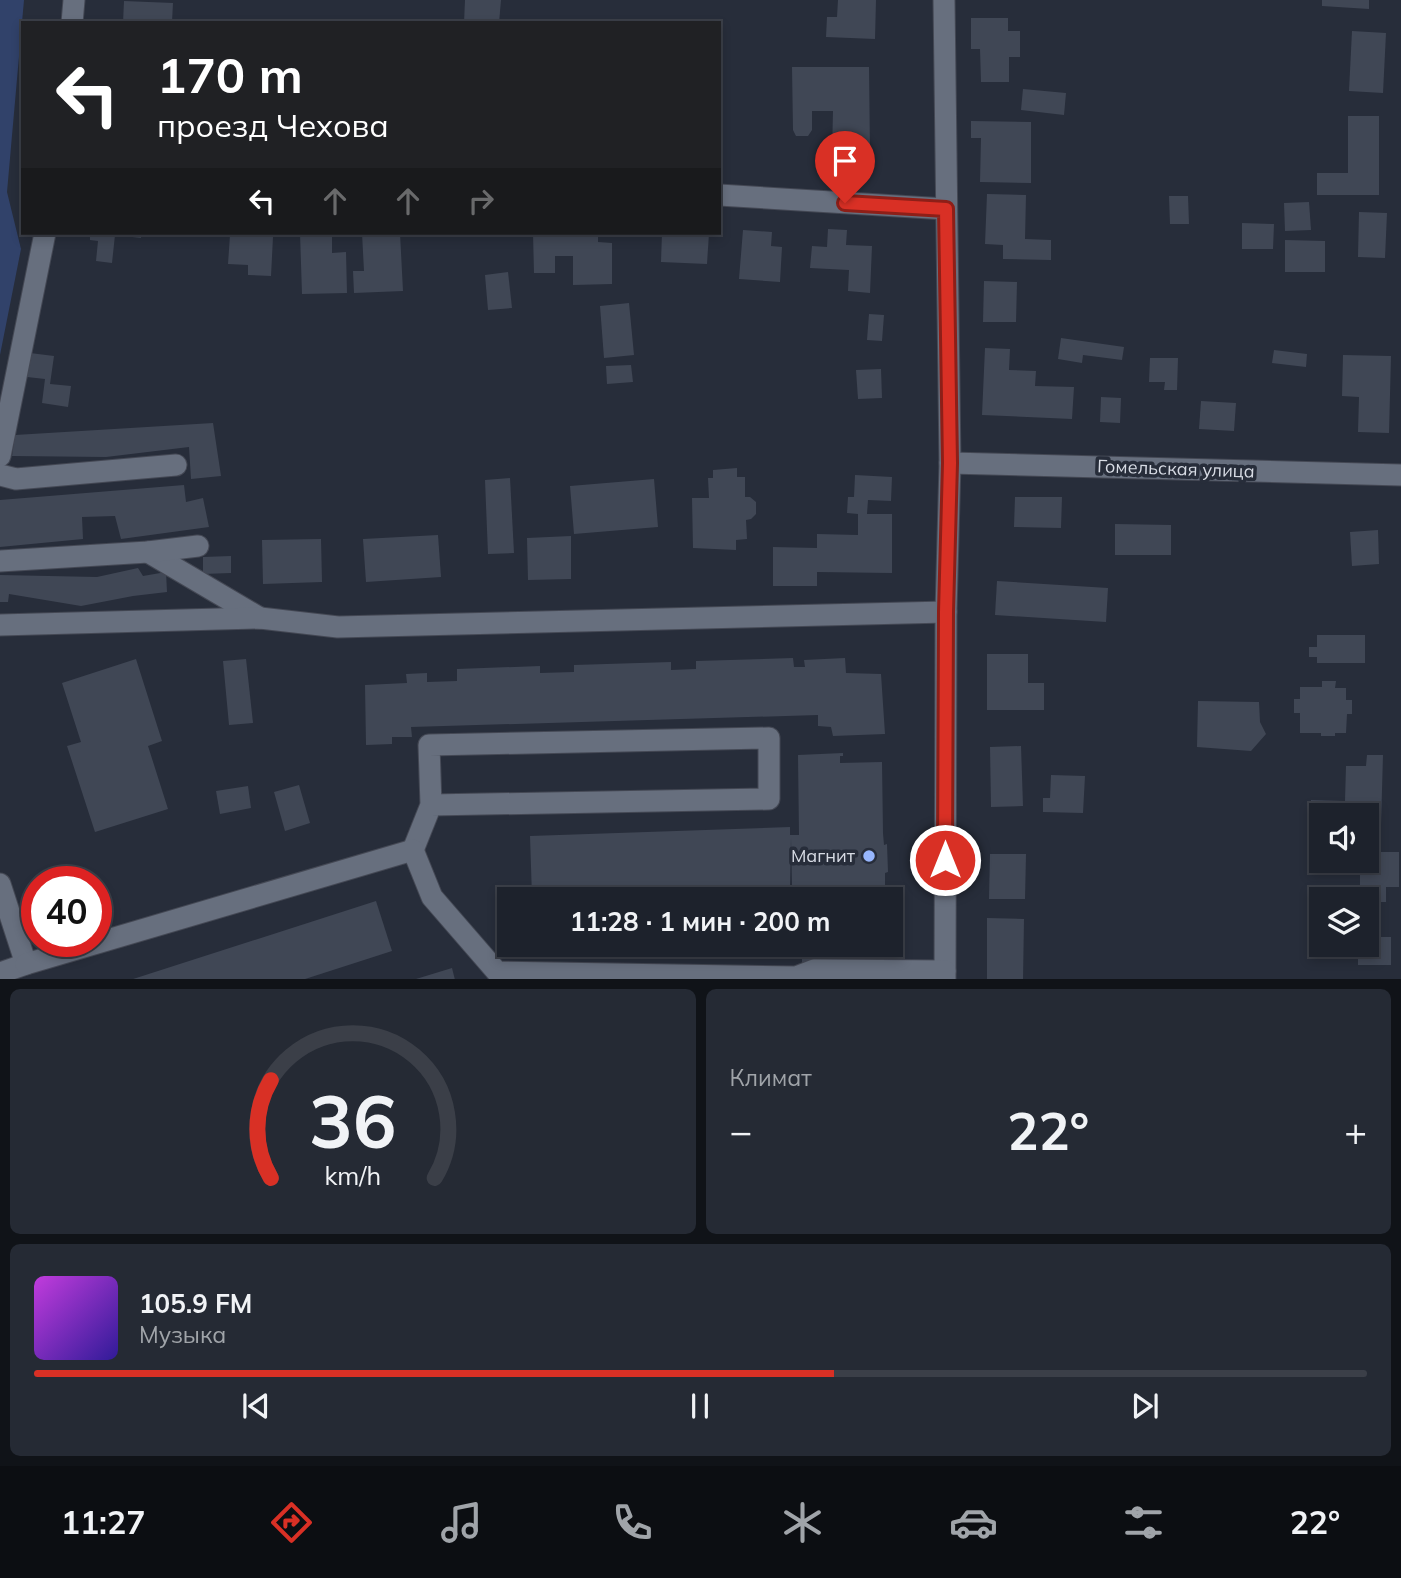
<!DOCTYPE html>
<html lang="ru">
<meta charset="utf-8">
<style>
body{margin:0;font-family:Mulish,sans-serif;background:#252a34;color:#f1f3f6;height:100vh;display:flex;flex-direction:column;font-size:26px;white-space:nowrap}
*{box-sizing:border-box;margin:0}
p{font-size:23px;color:#a0a4a9}
.icon{flex:none;width:38px;height:38px;fill:none;stroke:currentColor;stroke-width:2;stroke-linecap:round;stroke-linejoin:round}
.map{position:relative;height:979px;overflow:hidden}
.sheet{display:flex;flex-direction:column;gap:10px;padding:10px;background:#101318;flex:1}
.sheet>*{flex:none}
.hud{position:absolute;left:21px;top:21px;width:700px;height:214px;border-radius:0px;box-shadow:0 4px 10px #0003,0 0 0 2px #3b3f48;background:#202124;color:#fff;overflow:hidden}
.fabs{position:absolute;left:1309px;top:803px;display:grid;gap:14px}
.fabs a{display:grid;place-items:center;width:70px;height:70px;border-radius:0px;background:#1d222c;box-shadow:0 4px 10px #0003,0 0 0 2px #3b3f48;font-size:35px}
.speed{position:absolute;left:21px;top:866px;display:flex;gap:14px;font-size:35px;font-weight:700;text-align:center}
.speed>*{display:grid;place-content:center;width:91px;height:91px;border-radius:50%;background:#1d222c;box-shadow:0 4px 10px #0003,0 0 0 2px #3b3f48;line-height:1}
.speed .limit{border:10px solid #d22;background:#fff;color:#111}
.pin{position:absolute;display:grid;place-items:center;width:60px;height:60px;color:#fff;margin:-72px -30px;border-radius:50% 50% 50% 0;rotate:-45deg;box-shadow:0 0 7px #0007}
.pin .icon{rotate:45deg}
.me{position:absolute;width:77px;margin:-38px;rotate:0deg;stroke-linejoin:round;filter:drop-shadow(0 0 5px #0008)}
.turn{display:flex;align-items:center;gap:24px;height:147px;padding:0 21px;font-size:32px}
.turn .icon{width:91px;height:91px;stroke-width:2.5}
.turn b{display:block;font-size:49px;line-height:60px}
.lanes{display:flex;align-items:center;height:66px;padding:0 21px;background:#0003;justify-content:center;gap:35px;direction:ltr}
.lanes .off{opacity:.35}
.big{font-size:52px;font-weight:700;line-height:1.1}
.sheet .card{flex:1;display:flex;flex-direction:column;justify-content:center;gap:10px;min-width:0;padding:0 24px;border-radius:10px;background:#252a34}
.sheet .dial{align-items:center;gap:0}
.dial svg{height:182px;overflow:visible;fill:none;stroke:#3b3f48;stroke-width:7;stroke-linecap:round;text-anchor:middle}
.dial text{fill:#f1f3f6;stroke:none}
.song{display:flex;align-items:center;gap:21px}
.cover{width:84px;height:84px;border-radius:10px;background:linear-gradient(135deg,hsl(290 70% 55%),hsl(250 70% 35%))}
.played{height:7px;border-radius:4px;background:linear-gradient(90deg,#d93025 60%,#3b3f48 60%)}
.keys{display:flex;justify-content:space-around;direction:ltr}
.heat{display:flex;justify-content:space-between;align-items:center;font-size:38px;direction:ltr}
.sheet .tiles{flex:1;display:grid;gap:10px;grid-template-columns:1fr 1fr}
.card:last-child{grid-column:span 2}
.trip{position:absolute;left:497px;top:887px;width:406px;height:70px;border-radius:0px;background:#1d222c;box-shadow:0 4px 10px #0003,0 0 0 2px #3b3f48;font-weight:700;line-height:70px;text-align:center}
.dock{display:flex;height:112px;justify-content:space-around;align-items:center;background:#0c0e12;color:#a0a4a9}
.dock .icon{width:49px;height:49px}
.dock .selected{color:#d93025}
.dock b{font-size:32px;color:#f1f3f6}
.map>svg:first-child{display:block}
.green{fill:#31426a}
.building{fill:#404755}
.lines{fill:none;stroke-linecap:round;stroke-linejoin:round}
.minor-casing{stroke:#444854;stroke-width:23}
.minor{stroke:#676f7e;stroke-width:21}
.route-casing{stroke:#8d1f18;stroke-width:18}
.route{stroke:#d93025;stroke-width:12}
.poi-dot{fill:#97b6fd;stroke:#272d3a;stroke-width:2.5}
.labels{text-anchor:middle;stroke-width:7;stroke-linejoin:round;paint-order:stroke}
.street-label{font-size:18px;fill:#d7dbe4;stroke:#272d3a}
.poi-label{font-size:18px;fill:#d7dbe4;stroke:#272d3a;text-anchor:end}
</style>
<div class="map">
<svg width="1401" height="980" viewBox="0 0 1401 980">
<rect width="100%" height="100%" fill="#272d3a"/>
<polygon class="green" points="0,0 24,0 7,192 21,249 0,355"/>
<g class="building">
<polygon points="465,0 501,0 499,23 464,23"/>
<polygon points="838,0 876,0 875,39 826,37 827,17 837,17"/>
<polygon points="1322,0 1369,0 1369,9 1322,6"/>
<polygon points="124,1 173,3 172,22 123,23"/>
<polygon points="971,18 1008,18 1008,31 1020,31 1020,57 1009,57 1009,82 981,82 980,49 971,49"/>
<polygon points="1352,31 1386,33 1383,93 1349,91"/>
<polygon points="792,67 869,67 870,153 832,153 833,111 812,111 812,130 808,136 796,136 793,130"/>
<polygon points="1023,89 1066,93 1064,115 1021,110"/>
<polygon points="1348,116 1379,116 1379,195 1317,195 1317,173 1348,173"/>
<polygon points="971,121 1031,122 1031,183 980,182 981,138 971,138"/>
<polygon points="987,194 1026,195 1025,239 1051,240 1051,260 1003,259 1003,245 985,244"/>
<polygon points="1169,196 1188,196 1189,224 1170,224"/>
<polygon points="1309,202 1311,230 1285,231 1284,203"/>
<polygon points="1359,212 1387,213 1385,258 1358,257"/>
<polygon points="1242,223 1274,224 1273,249 1242,249"/>
<polygon points="828,229 847,230 846,245 872,246 870,293 848,291 849,270 810,268 812,246 827,247"/>
<polygon points="743,230 772,232 771,246 782,247 780,282 739,279"/>
<polygon points="90,233 141,233 141,238 115,235 112,263 96,261 98,241 90,240"/>
<polygon points="300,233 332,233 332,253 346,252 347,293 302,294"/>
<polygon points="362,233 400,233 403,291 354,293 353,271 364,271"/>
<polygon points="533,233 598,233 598,242 612,243 612,284 573,285 573,256 555,256 555,273 534,273"/>
<polygon points="662,233 709,233 707,264 661,262"/>
<polygon points="230,235 273,237 271,276 248,275 248,265 228,264"/>
<polygon points="1285,240 1325,241 1325,272 1285,272"/>
<polygon points="508,272 512,308 488,310 485,275"/>
<polygon points="984,281 1017,282 1016,322 983,322"/>
<polygon points="629,303 634,355 604,358 600,306"/>
<polygon points="869,314 884,315 882,341 867,340"/>
<polygon points="1061,338 1124,347 1122,360 1083,355 1082,363 1058,359"/>
<polygon points="985,348 1010,349 1009,370 1036,371 1035,386 1074,387 1072,419 982,415"/>
<polygon points="1274,350 1307,354 1306,367 1272,363"/>
<polygon points="30,353 54,356 50,384 71,386 68,407 42,403 45,379 27,377"/>
<polygon points="1343,355 1391,356 1389,433 1358,432 1359,397 1342,396"/>
<polygon points="1150,358 1178,358 1177,390 1164,390 1165,382 1149,382"/>
<polygon points="631,365 633,382 607,384 606,366"/>
<polygon points="881,369 882,398 858,399 856,370"/>
<polygon points="1101,397 1121,398 1120,423 1100,422"/>
<polygon points="1201,401 1236,403 1234,431 1199,429"/>
<polygon points="213,423 221,476 191,479 189,447 106,457 12,456 15,435"/>
<polygon points="737,468 737,477 745,477 745,497 750,497 756,502 756,514 751,519 746,520 747,539 736,540 736,550 693,548 692,498 709,498 708,478 713,478 713,470"/>
<polygon points="855,475 892,477 891,501 868,500 867,514 892,514 892,573 817,572 817,586 773,586 773,547 817,548 817,534 858,535 858,514 847,513 848,497 854,497"/>
<polygon points="510,478 514,553 488,554 485,480"/>
<polygon points="654,479 658,527 574,534 570,486"/>
<polygon points="184,485 186,502 203,498 209,527 121,539 115,516 82,517 83,539 0,547 0,500"/>
<polygon points="1015,497 1062,497 1061,528 1014,527"/>
<polygon points="1115,524 1171,525 1171,555 1115,555"/>
<polygon points="1378,530 1379,564 1352,566 1350,532"/>
<polygon points="438,535 441,577 366,582 363,539"/>
<polygon points="571,536 571,579 528,580 527,538"/>
<polygon points="321,539 322,582 263,584 262,540"/>
<polygon points="231,556 231,573 203,574 203,557"/>
<polygon points="138,568 143,576 166,572 167,592 133,596 81,606 9,594 8,602 0,602 0,575 97,577"/>
<polygon points="997,581 1108,588 1106,622 995,615"/>
<polygon points="1317,635 1365,635 1365,663 1317,663 1317,657 1309,657 1309,647 1317,647"/>
<polygon points="987,654 1028,654 1028,683 1044,683 1044,710 987,710"/>
<polygon points="793,658 794,667 805,667 804,660 845,658 846,673 881,674 885,734 833,736 831,727 818,726 818,715 411,727 412,737 392,737 392,744 366,745 365,685 407,683 406,674 427,673 427,682 457,681 457,669 540,666 540,673 574,672 574,665 671,662 671,670 696,669 696,661"/>
<polygon points="136,659 162,741 148,746 168,809 95,832 67,746 81,742 62,683"/>
<polygon points="246,659 253,723 229,725 223,661"/>
<polygon points="1322,681 1336,681 1335,688 1346,688 1346,700 1352,700 1352,714 1347,714 1346,733 1335,733 1335,736 1321,736 1321,733 1300,733 1300,713 1294,713 1294,699 1300,699 1300,687 1322,687"/>
<polygon points="1198,701 1259,702 1260,722 1266,734 1251,751 1197,747"/>
<polygon points="1021,746 1023,806 991,807 990,747"/>
<polygon points="843,753 843,756 840,756 840,763 882,762 883,833 884,845 887,844 888,872 885,873 885,900 801,900 800,885 792,886 791,838 790,888 532,897 530,836 790,827 790,835 799,835 798,755"/>
<polygon points="1367,755 1383,755 1381,825 1367,824 1367,816 1321,816 1321,824 1311,824 1311,800 1345,801 1346,766 1366,766"/>
<polygon points="1051,775 1085,776 1083,813 1043,812 1043,798 1050,798"/>
<polygon points="299,785 310,823 285,831 274,792"/>
<polygon points="248,786 251,808 220,814 216,791"/>
<polygon points="1367,852 1399,852 1399,887 1386,887 1386,902 1367,902 1367,900 1360,900 1360,875 1348,875 1348,861 1367,861"/>
<polygon points="990,854 1026,854 1025,899 989,899"/>
<polygon points="376,901 392,951 302,980 130,980"/>
<polygon points="987,918 1024,919 1023,980 987,980"/>
<polygon points="1367,937 1391,937 1391,965 1358,965 1358,945 1367,945"/>
<polygon points="802,945 886,945 886,955 844,957 844,963 802,966"/>
<polygon points="452,968 455,980 416,980 416,979"/>
</g>
<g class="lines">
<defs>
<g id="minor">
<polyline points="944,0 950,463 946,612 945,980"/>
<polyline points="72,23 74,0"/>
<polyline points="719,195 946,209"/>
<polyline points="0,456 45,233"/>
<polyline points="950,463 1401,475"/>
<polyline points="0,475 16,479 176,465"/>
<polyline points="148,552 260,618"/>
<polyline points="0,561 148,552 198,546"/>
<polyline points="0,625 260,618 338,627 946,612"/>
<polyline points="413,850 431,805 769,799 769,738 429,745 431,805"/>
<polyline points="0,884 26,964 0,973"/>
<polyline points="26,964 413,850 432,897 497,972 796,977 814,970 945,971"/>
</g>
</defs>
<use href="#minor" class="minor-casing"/>
<use href="#minor" class="minor"/>
</g>
<g class="lines">
<defs>
<polyline id="route" points="845,203 946,209 950,463 946,612 945,860"/>
</defs>
<use href="#route" class="route-casing"/>
<use href="#route" class="route"/>
</g>
<circle class="poi-dot" cx="869" cy="856" r="7"/>
<g class="labels">
<g class="street-label">
<text transform="translate(1176 469) rotate(2)" y="6">Гомельская улица</text>
</g>
<g class="poi-label">
<text x="855" y="862">Магнит</text>
</g>
</g>
</svg>
<div class="fabs">
<a><svg class="icon" aria-label="sound" viewBox="0 0 24 24"><path d="M4 9h4l5-4v14l-5-4H4zM17 9q2 3 0 6"/></svg></a>
<a><svg class="icon" aria-label="layers" viewBox="0 0 24 24"><path d="M12 4l9 5-9 5-9-5zM3 14l9 5 9-5"/></svg></a>
</div>
<div class="speed"><div class="limit">40</div></div>
<div class="pin" style="left:845px;top:203px;background:#d93025"><svg class="icon" aria-label="arrive" viewBox="0 0 24 24"><path d="M6 21V4h12l-3 4 3 4H6"/></svg></div>
<svg class="me" style="left:945px;top:860px" viewBox="-20 -20 40 40"><circle r="17" fill="#d93025" stroke="#fff" stroke-width="3"/><path d="M0-11L8 9 0 5-8 9z" fill="#fff"/></svg>
<div class="trip">11:28 · 1 мин · 200 m</div>
<div class="hud">
<div class="turn"><svg class="icon" aria-label="left" viewBox="0 0 24 24"><path d="M17 20v-9H6M10 6l-5 5 5 5"/></svg><div><b>170 m</b>проезд Чехова</div></div>
<div class="lanes"><svg class="icon" aria-label="left" viewBox="0 0 24 24"><path d="M17 20v-9H6M10 6l-5 5 5 5"/></svg><svg class="icon off" aria-label="ahead" viewBox="0 0 24 24"><path d="M12 20V5M6 11l6-6 6 6"/></svg><svg class="icon off" aria-label="ahead" viewBox="0 0 24 24"><path d="M12 20V5M6 11l6-6 6 6"/></svg><svg class="icon off" aria-label="right" viewBox="0 0 24 24"><path d="M7 20v-9h11M14 6l5 5-5 5"/></svg></div>
</div>
</div>
<section class="sheet">
<div class="tiles">
<div class="card dial"><svg viewBox="0 0 100 80">
<path d="M14 69A42 42 0 1 1 86 69"/>
<path d="M14 69A42 42 0 0 1 14 26" stroke="#d93025"/>
<text x="50" y="56" font-size="32" font-weight="700">36</text>
<text x="50" y="72" font-size="11">km/h</text>
</svg></div>
<div class="card"><p>Климат</p>
<div class="heat"><a>−</a><b class="big">22°</b><a>+</a></div>
</div>
<div class="card">
<div class="song"><i class="cover"></i><div><b>105.9 FM</b><p>Музыка</p></div></div>
<div class="played"></div>
<div class="keys"><svg class="icon" aria-label="previous" viewBox="0 0 24 24"><path d="M18 5L8 12l10 7zM5 5v14"/></svg><svg class="icon" aria-label="pause" viewBox="0 0 24 24"><path d="M8 5v14M16 5v14"/></svg><svg class="icon" aria-label="next" viewBox="0 0 24 24"><path d="M6 5l10 7-10 7zM19 5v14"/></svg></div>
</div>
</div>
</section>
<nav class="dock">
<b>11:27</b>
<svg class="icon selected" aria-label="directions" viewBox="0 0 24 24"><path d="M12 3l9 9-9 9-9-9zM9 14v-3h6M13 9l2 2-2 2"/></svg>
<svg class="icon" aria-label="music" viewBox="0 0 24 24"><path d="M9 18V5l10-2v13"/><circle cx="6" cy="18" r="3"/><circle cx="16" cy="16" r="3"/></svg>
<svg class="icon" aria-label="phone" viewBox="0 0 24 24"><path d="M5 4h4l2 5-3 2q2 4 5 5l2-3 5 2v4C11 20 4 13 5 4z"/></svg>
<svg class="icon" aria-label="climate" viewBox="0 0 24 24"><path d="M12 3v18M4 7l16 10M4 17L20 7"/></svg>
<svg class="icon" aria-label="car" viewBox="0 0 24 24"><path d="M5 17H2v-5l4-1 3-4h7l3 4 3 1v5h-3M9 17h6M6 11h13"/><circle cx="7" cy="17" r="2"/><circle cx="17" cy="17" r="2"/></svg>
<svg class="icon" aria-label="filters" viewBox="0 0 24 24"><path d="M4 7h16M4 17h16"/><circle cx="9" cy="7" r="2"/><circle cx="15" cy="17" r="2"/></svg>
<b>22°</b>
</nav>
